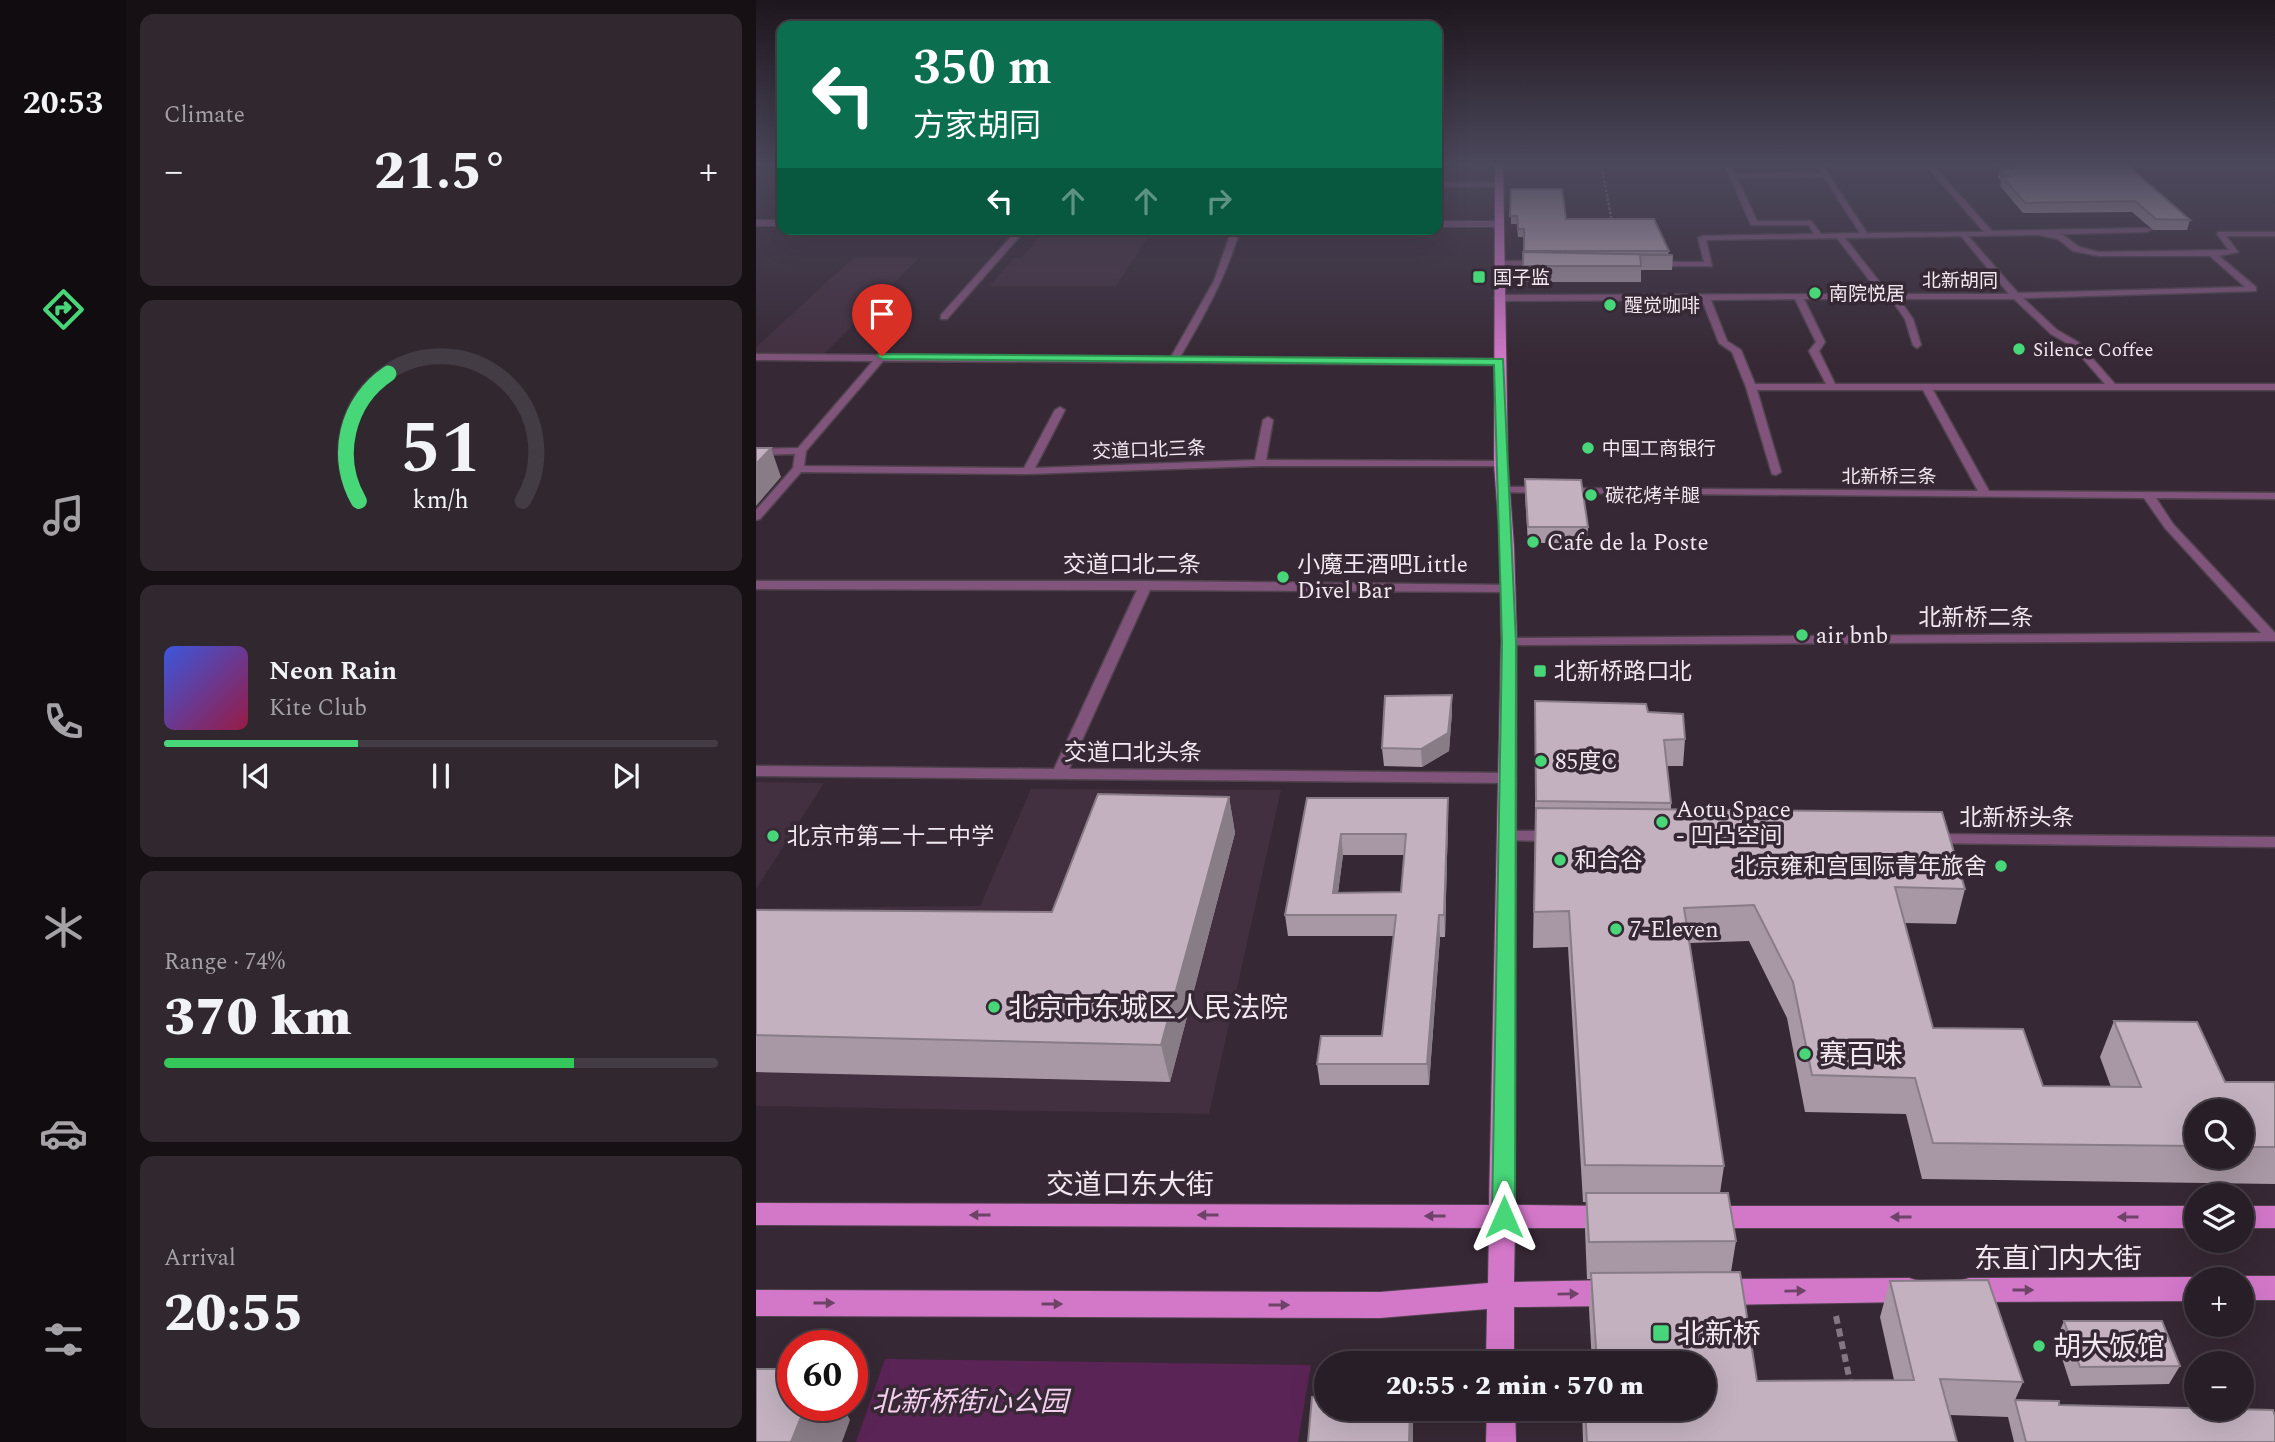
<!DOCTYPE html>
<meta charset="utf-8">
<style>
body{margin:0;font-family:Spectral,"Noto Sans SC",serif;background:#30272f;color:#f1f3f6;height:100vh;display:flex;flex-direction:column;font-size:26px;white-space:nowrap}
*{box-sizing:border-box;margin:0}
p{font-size:23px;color:#a5a2a7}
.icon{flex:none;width:38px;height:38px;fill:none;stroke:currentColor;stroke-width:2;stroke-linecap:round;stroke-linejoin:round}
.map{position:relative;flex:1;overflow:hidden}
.sheet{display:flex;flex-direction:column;gap:14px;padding:14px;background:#161015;width:630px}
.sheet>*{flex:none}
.banner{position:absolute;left:21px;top:21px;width:665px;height:214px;border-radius:14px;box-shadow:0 7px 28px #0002,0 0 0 2px #443c44;background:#0b6e4f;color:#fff;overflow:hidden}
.fabs{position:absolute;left:1428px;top:1099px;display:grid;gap:14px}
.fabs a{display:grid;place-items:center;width:70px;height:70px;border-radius:50%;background:#281e27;box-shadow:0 7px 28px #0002,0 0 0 2px #443c44;font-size:35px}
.speed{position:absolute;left:21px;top:1330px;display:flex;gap:14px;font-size:35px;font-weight:700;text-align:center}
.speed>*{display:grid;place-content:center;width:91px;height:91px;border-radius:50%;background:#281e27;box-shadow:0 7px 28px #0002,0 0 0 2px #443c44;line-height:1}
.speed .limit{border:10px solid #d22;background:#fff;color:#111}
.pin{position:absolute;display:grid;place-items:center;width:60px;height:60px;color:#fff;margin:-72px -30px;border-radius:50% 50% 50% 0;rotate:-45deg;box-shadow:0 0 7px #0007}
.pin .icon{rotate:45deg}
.me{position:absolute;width:77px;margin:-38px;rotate:0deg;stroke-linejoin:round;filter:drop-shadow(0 0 5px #0008)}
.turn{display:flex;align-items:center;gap:24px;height:147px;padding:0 21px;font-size:32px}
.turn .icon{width:91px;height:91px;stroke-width:2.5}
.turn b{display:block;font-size:49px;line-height:60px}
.lanes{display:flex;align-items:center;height:66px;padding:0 21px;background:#0003;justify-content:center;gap:35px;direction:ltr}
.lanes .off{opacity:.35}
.big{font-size:52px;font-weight:800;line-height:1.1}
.sheet .tile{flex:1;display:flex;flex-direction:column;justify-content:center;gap:10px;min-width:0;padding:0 24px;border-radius:14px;background:#30272f}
.sheet .dial{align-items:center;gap:0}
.dial svg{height:182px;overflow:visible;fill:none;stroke:#443c44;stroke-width:7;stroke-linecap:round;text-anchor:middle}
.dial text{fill:#f1f3f6;stroke:none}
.song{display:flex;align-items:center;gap:21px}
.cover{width:84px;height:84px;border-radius:10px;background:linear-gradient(135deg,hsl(230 70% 55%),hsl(340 70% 35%))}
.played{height:7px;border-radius:4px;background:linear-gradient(90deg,#47d779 35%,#443c44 35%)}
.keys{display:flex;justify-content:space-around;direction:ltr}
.heat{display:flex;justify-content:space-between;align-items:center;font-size:38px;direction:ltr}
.charge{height:10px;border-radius:5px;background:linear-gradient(90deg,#34c759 74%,#443c44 0)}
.trip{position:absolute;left:558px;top:1351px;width:402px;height:70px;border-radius:35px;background:#281e27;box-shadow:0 7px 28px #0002,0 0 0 2px #443c44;font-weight:800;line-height:70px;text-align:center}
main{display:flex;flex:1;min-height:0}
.menu{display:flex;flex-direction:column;width:126px;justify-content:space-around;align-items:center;background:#100c10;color:#a5a2a7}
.menu .icon{width:49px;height:49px}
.menu .on{color:#47d779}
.menu b{font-size:32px;color:#f1f3f6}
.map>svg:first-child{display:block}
.built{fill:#422f3f}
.green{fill:#5b2456}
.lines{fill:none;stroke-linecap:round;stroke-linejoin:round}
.lane-casing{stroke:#50434e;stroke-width:3}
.street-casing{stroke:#50434e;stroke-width:2}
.primary-casing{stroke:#50434e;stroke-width:2}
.path-far1{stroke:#837781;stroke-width:2.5;stroke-dasharray:2.5 2;stroke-linecap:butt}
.path{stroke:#837781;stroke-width:6;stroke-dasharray:8 5;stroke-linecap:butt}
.lane{fill:#81547b;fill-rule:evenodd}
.street{fill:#81547b;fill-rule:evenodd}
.primary{fill:#d377c9;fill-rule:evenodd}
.wall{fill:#a898a5;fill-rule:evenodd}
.shaded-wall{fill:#887c86}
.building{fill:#c3b1c0;stroke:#887c86;stroke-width:2;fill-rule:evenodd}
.oneway{fill:#6d4468}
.route{fill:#47d779;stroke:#2e8c4f;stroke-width:2}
.poi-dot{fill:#47d779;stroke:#362834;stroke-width:2.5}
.labels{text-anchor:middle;stroke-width:7;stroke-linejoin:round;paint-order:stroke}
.far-poi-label{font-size:19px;fill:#f1e8f0;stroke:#362834;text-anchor:start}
.far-street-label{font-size:19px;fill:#f1e8f0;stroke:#362834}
.poi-label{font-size:23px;fill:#f1e8f0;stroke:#362834;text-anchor:start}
.street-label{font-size:23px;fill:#f1e8f0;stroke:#362834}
.near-poi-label{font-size:28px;fill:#f1e8f0;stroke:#362834;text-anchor:start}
.near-street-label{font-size:28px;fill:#f1e8f0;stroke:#362834}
.near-park-label{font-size:28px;font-style:italic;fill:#f5cfef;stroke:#362834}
</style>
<main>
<nav class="menu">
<b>20:53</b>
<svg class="icon on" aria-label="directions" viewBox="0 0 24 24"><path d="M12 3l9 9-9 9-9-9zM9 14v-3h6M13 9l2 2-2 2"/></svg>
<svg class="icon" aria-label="music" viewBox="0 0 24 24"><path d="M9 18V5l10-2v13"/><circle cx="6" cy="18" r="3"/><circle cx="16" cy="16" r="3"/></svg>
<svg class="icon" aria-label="phone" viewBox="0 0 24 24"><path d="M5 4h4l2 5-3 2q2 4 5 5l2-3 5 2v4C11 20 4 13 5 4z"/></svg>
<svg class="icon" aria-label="climate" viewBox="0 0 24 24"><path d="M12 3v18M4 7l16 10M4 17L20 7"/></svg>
<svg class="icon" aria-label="car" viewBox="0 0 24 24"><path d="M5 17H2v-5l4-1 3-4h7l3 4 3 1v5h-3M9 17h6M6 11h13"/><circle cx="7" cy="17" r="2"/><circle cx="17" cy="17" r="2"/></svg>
<svg class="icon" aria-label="filters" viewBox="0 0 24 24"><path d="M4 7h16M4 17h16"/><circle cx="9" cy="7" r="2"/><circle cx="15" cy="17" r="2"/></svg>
</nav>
<section class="sheet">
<div class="tile"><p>Climate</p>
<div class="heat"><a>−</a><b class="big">21.5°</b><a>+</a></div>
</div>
<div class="tile dial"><svg viewBox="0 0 100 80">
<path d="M14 69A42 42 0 1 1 86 69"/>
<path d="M14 69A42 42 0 0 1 27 13" stroke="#47d779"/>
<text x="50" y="56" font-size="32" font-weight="700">51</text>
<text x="50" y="72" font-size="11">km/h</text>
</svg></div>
<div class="tile">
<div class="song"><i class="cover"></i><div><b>Neon Rain</b><p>Kite Club</p></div></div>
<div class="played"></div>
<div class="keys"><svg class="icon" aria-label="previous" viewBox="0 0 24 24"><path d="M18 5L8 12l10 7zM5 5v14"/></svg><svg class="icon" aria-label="pause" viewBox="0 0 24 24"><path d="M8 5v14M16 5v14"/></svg><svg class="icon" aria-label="next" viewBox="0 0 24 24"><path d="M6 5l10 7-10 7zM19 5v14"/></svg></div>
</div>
<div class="tile"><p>Range · 74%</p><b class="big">370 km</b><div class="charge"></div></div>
<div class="tile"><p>Arrival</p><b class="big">20:55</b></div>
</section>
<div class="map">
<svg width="1519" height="1442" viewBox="0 0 1519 1442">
<rect width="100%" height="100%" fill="#362834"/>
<g class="built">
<polygon points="285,235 393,235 360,286 234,286 258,258 266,258"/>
<polygon points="97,258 163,258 69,353 0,353 0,347"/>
<polygon points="0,782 68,783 0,889"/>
<polygon points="275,789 525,790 453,1114 0,1106 0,908 224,906"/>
</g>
<polygon class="green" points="129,1359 555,1365 542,1442 100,1442"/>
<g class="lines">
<defs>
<g id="lane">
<path d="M968 163H974L979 174 1065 173 1059 163H1065L1111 233 1228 232 1168 163H1175L1236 231 1391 228 1395 230 1391 232 1301 234 1307 235 1323 247 1343 252 1473 250 1461 234 1462 232H1519V236H1470L1482 252 1463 256 1500 287V291L1267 298 1301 330 1322 342 1359 384H1519V390H1177L1233 491 1519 493V499L1400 498 1417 524 1519 633V641L748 645 747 642 748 639 753 638 1505 633 1409 528 1388 498 803 493 802 491 807 488 1222 491 1167 390H1001L1025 472 1020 475 1016 474 990 387 976 352 963 343 946 300 742 301 738 298 742 295 1124 294 1081 238 950 240 956 266H896V262H948L942 238 946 236 1058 234 1053 225H995ZM1068 177 1104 233 1065 234 1055 221H1001L981 178ZM1283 235 1302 239 1317 251 1343 256H1454L1489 287 1262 293 1212 236ZM1205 236 1253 294H1133L1089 238ZM1039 299 1060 342 1053 351 1070 384H999L985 350 971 341 955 300ZM1048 299H1135L1149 319 1157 345 1161 348 1165 345 1157 319 1143 299H1258L1295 334 1316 346 1349 384H1079L1063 351 1069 342Z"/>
<polygon points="681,182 744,183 747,185 744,187 681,186"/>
<polygon points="262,229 270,229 191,319 185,319 185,315"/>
<path d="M476 229H484C471 275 448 316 424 357L743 359 748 362 743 365 127 361 50 451 48 466 268 468 299 410 304 407 309 410 279 468 499 460 507 420 512 417 517 420 510 460 745 461 749 462V466H504L272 474 45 472 4 519 0 520V510L37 468 39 454 0 455V449L42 448 117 361 0 360V354L122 355 126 353 130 355 415 357 458 281Z"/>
<polygon points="744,261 784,261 788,263 784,265 741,265 740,263"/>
<polygon points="746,487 787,487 792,490 787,493 742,492 741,490"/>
<polygon points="0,581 390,581 757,585 759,588 757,591 753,592 394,590 313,769 753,773 760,778 753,783 0,776 0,766 298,769 381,590 0,589"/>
<polygon points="750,831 797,831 802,832 805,836 802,840 797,841 745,840 742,836 745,832"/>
<polygon points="1175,834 1519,837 1519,847 1169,843 1167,839 1169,835"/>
</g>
<g id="street">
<rect x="0" y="220" width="26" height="6"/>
<polygon points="681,221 743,221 748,224 743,227 681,227"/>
</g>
<g id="primary">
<polygon points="739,163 747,163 752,464 758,546 761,642 759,1205 850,1206 859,1209 863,1217 859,1225 850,1228 759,1228 758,1282 856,1280 866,1284 870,1293 866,1302 856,1306 758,1307 758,1363 730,1363 731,1309 624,1318 0,1316 0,1290 624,1292 732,1283 733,1228 0,1225 0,1203 733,1205 745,642 744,546 738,464"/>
<polygon points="952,1206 1440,1206 1440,1228 952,1228 943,1225 939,1217 943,1209"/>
<rect x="1486" y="1206" width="33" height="22"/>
<polygon points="1486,1276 1519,1276 1519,1300 1486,1300 1486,1279 1476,1279"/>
<polygon points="1440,1277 1447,1279 1440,1279 1440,1301 1213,1302 1203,1299 1200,1290 1203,1281 1213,1278"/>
<polygon points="1153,1278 1163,1281 1166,1290 1163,1299 1153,1302 964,1305 954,1301 951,1292 954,1283 964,1279"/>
<polygon points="731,1409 759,1409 760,1442 730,1442"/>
</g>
</defs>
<use href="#lane" class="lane-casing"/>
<use href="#street" class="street-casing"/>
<use href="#primary" class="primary-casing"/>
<polyline class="path-far1" points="845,163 856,222"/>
<polyline class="path" points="1080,1316 1095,1386"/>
<use href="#lane" class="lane"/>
<use href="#street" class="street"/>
<use href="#primary" class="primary"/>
</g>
<g class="wall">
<polygon points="1245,163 1369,163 1434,220 1431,230 1397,230 1376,212 1267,213 1244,186 1245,181 1242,178 1244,168 1250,168"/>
<polygon points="755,189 810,219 913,251 912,254 917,255 916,270 885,270 885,282 767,282 768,237 762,237 761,224 755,224"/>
<polygon points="769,479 832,527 831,543 772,543 769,495"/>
<path d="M779 701 892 712 929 739 927 766H911L915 803V809L1209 889 1200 924 1148 923 1177 1028 1287 1086 1355 1087 1344 1057 1358 1021 1469 1082H1519V1184L1166 1179 1150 1114 1049 1112 1031 1018 993 941 934 943 968 1166 964 1193 980 1241 975 1272 1001 1381 1138 1380 1124 1317 1134 1281 1267 1382 1259 1400 1303 1405 1519 1442H1258L1252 1417 1194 1415 1201 1442H827L826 1409H948V1363H836L833 1309 835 1279H831L829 1230 830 1202H827L812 947 777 948 779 829ZM1440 1111H1486V1157H1440Z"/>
<polygon points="696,712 693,751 666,767 628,766 626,748"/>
<polygon points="473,797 479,833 414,1082 0,1072 0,910 296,912"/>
<path d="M551 798H692V818L689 937H684L673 1085H564L561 1064 626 1036 638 936H532L529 915ZM587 855H648L645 892 582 893Z"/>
<polygon points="1308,1321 1424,1366 1413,1384 1315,1386 1300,1340"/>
</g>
<g class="shaded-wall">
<polygon points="15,448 25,477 0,506 0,464"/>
<polygon points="696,695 696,712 693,751 666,767 665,749"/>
<polygon points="473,797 479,833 414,1082 405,1045"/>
<polygon points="692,798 692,818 689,937 688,915"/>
<polygon points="585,834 587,855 579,914 577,893"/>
<polygon points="683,915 684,937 673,1085 671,1064"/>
<polygon points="50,1405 86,1405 94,1420 86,1442 35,1442"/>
<polygon points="654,1409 656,1409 657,1422 657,1442 653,1442"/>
</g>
<g class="building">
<polygon points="1256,163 1369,163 1434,220 1400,219 1379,201 1269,203 1246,176 1252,176 1244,168 1262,168"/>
<polygon points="755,189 806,189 810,219 898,219 913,251 768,251 768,229 762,229 761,216 754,216"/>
<polygon points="767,252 917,255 884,255 885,266 767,266"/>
<polygon points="0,448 15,448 0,464"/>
<polygon points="769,479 825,480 832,527 772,527"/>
<polygon points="696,695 692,733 665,749 626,748 629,696"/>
<polygon points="779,701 890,704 892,712 927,714 929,739 908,740 915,803 780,801"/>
<polygon points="342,794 473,797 405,1045 0,1035 0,910 296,912"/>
<path d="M551 798H692L688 915H683L671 1064H561L565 1036H626L640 915H529ZM585 834H650L645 892 577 893Z"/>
<polygon points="780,808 1186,812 1209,889 1139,887 1177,1028 1267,1029 1287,1086 1385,1087 1358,1021 1441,1022 1469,1082 1519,1082 1519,1147 1486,1147 1486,1111 1440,1111 1440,1146 1177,1143 1159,1078 1056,1075 1037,982 998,905 928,908 968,1166 829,1165 813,911 778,912"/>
<polygon points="830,1193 972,1193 980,1241 833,1242"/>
<polygon points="984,1272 1001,1381 1158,1380 1134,1281 1232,1280 1267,1382 1184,1379 1201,1442 831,1442 829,1409 948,1409 948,1363 841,1363 835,1273"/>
<polygon points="1308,1321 1406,1321 1424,1366 1324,1367"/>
<polygon points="0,1369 37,1369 37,1405 50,1405 35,1442 0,1442"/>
<polygon points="570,1396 570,1409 654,1409 653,1442 552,1442 556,1397"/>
<polygon points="1259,1400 1303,1401 1303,1405 1517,1410 1519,1416 1519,1442 1270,1442"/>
</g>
<defs><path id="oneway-solid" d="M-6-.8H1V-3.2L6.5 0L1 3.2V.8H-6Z" transform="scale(1.75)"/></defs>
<g class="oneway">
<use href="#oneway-solid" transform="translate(224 1215) rotate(-180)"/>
<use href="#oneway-solid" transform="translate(452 1215) rotate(-180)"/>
<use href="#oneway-solid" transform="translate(679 1216) rotate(-180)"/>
<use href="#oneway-solid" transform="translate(1145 1217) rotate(-180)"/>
<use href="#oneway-solid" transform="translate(1372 1217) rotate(-180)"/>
<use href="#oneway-solid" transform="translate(1267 1290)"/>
<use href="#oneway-solid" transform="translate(1039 1291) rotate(-1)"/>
<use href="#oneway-solid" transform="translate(812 1294) rotate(-1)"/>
<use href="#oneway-solid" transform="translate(68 1303)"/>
<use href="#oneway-solid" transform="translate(296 1304)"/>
<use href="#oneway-solid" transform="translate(523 1305)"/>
</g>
<linearGradient id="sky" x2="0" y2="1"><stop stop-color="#1e161d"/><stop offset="0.45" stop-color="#4c485c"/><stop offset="1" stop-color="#4c485c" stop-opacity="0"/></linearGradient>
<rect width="1519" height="365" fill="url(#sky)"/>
<polygon class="route" points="123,354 747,359 760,642 759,1217 756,1224 748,1227 739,1224 736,1217 746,642 738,365 126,359 121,356"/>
<g class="poi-dot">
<rect x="716" y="270" width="14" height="14" rx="3.5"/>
<circle cx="1059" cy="293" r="7"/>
<circle cx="854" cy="305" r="7"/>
<circle cx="1263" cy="349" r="7"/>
<circle cx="832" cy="448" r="7"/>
<circle cx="835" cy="495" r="7"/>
<circle cx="777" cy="542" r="7"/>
<circle cx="527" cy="577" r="7"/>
<circle cx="1046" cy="635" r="7"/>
<rect x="777" y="664" width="14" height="14" rx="3.5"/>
<circle cx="785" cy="761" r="7"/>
<circle cx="906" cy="822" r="7"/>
<circle cx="17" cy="836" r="7"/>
<circle cx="804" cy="860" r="7"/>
<circle cx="1245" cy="866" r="7"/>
<circle cx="860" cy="929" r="7"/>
<circle cx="238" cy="1007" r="7"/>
<circle cx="1049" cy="1054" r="7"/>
<rect x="896" y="1324" width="18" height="18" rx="3.5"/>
<circle cx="1283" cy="1346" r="7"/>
</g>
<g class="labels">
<g class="far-poi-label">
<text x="737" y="284">国子监</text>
<text x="1073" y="300">南院悦居</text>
<text x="868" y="312">醒觉咖啡</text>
<text x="1277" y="356">Silence Coffee</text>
<text x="846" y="455">中国工商银行</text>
<text x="849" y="502">碳花烤羊腿</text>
</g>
<g class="far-street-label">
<text x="1204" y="287">北新胡同</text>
<text transform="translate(393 449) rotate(-2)" y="7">交道口北三条</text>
<text x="1133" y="483">北新桥三条</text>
</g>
<g class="poi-label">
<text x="791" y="550">Cafe de la Poste</text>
<text x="541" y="572">小魔王酒吧Little<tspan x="541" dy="26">Divel Bar</tspan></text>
<text x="1060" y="643">air bnb</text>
<text x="798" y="679">北新桥路口北</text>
<text x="799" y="769">85度C</text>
<text x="920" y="817">Aotu Space<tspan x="920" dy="26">- 凹凸空间</tspan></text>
<text x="31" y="844">北京市第二十二中学</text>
<text x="818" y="868">和合谷</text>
<text x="1231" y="874" text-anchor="end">北京雍和宫国际青年旅舍</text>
<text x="874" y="937">7-Eleven</text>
</g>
<g class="street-label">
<text x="376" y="572">交道口北二条</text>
<text x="1220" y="625">北新桥二条</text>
<text x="377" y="760">交道口北头条</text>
<text x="1261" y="825">北新桥头条</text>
</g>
<g class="near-poi-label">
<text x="252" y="1017">北京市东城区人民法院</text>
<text x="1063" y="1064">赛百味</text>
<text x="921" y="1343">北新桥</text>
<text x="1297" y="1356">胡大饭馆</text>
</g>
<g class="near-street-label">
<text x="374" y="1194">交道口东大街</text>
<text x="1302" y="1268">东直门内大街</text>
</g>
<g class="near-park-label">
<text x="214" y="1411">北新桥街心公园</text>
</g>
</g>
</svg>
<div class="fabs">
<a><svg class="icon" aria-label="search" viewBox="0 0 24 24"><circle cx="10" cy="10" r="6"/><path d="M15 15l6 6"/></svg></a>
<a><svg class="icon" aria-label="layers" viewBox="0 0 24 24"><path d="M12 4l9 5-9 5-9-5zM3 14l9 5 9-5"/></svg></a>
<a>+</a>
<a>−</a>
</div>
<div class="speed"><div class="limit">60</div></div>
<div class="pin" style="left:126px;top:356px;background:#d93025"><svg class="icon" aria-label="arrive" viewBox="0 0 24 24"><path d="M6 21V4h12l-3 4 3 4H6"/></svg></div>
<svg class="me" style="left:748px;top:1217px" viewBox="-20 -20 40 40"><path d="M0-17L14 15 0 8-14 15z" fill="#47d779" stroke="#fff" stroke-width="4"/></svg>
<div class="trip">20:55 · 2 min · 570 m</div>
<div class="banner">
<div class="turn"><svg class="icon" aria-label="left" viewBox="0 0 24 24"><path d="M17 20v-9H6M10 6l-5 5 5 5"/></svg><div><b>350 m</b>方家胡同</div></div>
<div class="lanes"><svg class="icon" aria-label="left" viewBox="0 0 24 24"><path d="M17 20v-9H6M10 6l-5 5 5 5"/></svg><svg class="icon off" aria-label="ahead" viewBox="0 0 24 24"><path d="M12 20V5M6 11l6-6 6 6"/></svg><svg class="icon off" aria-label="ahead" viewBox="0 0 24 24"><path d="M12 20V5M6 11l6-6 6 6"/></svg><svg class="icon off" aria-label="right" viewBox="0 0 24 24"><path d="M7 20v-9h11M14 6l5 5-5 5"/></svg></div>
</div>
</div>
</main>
